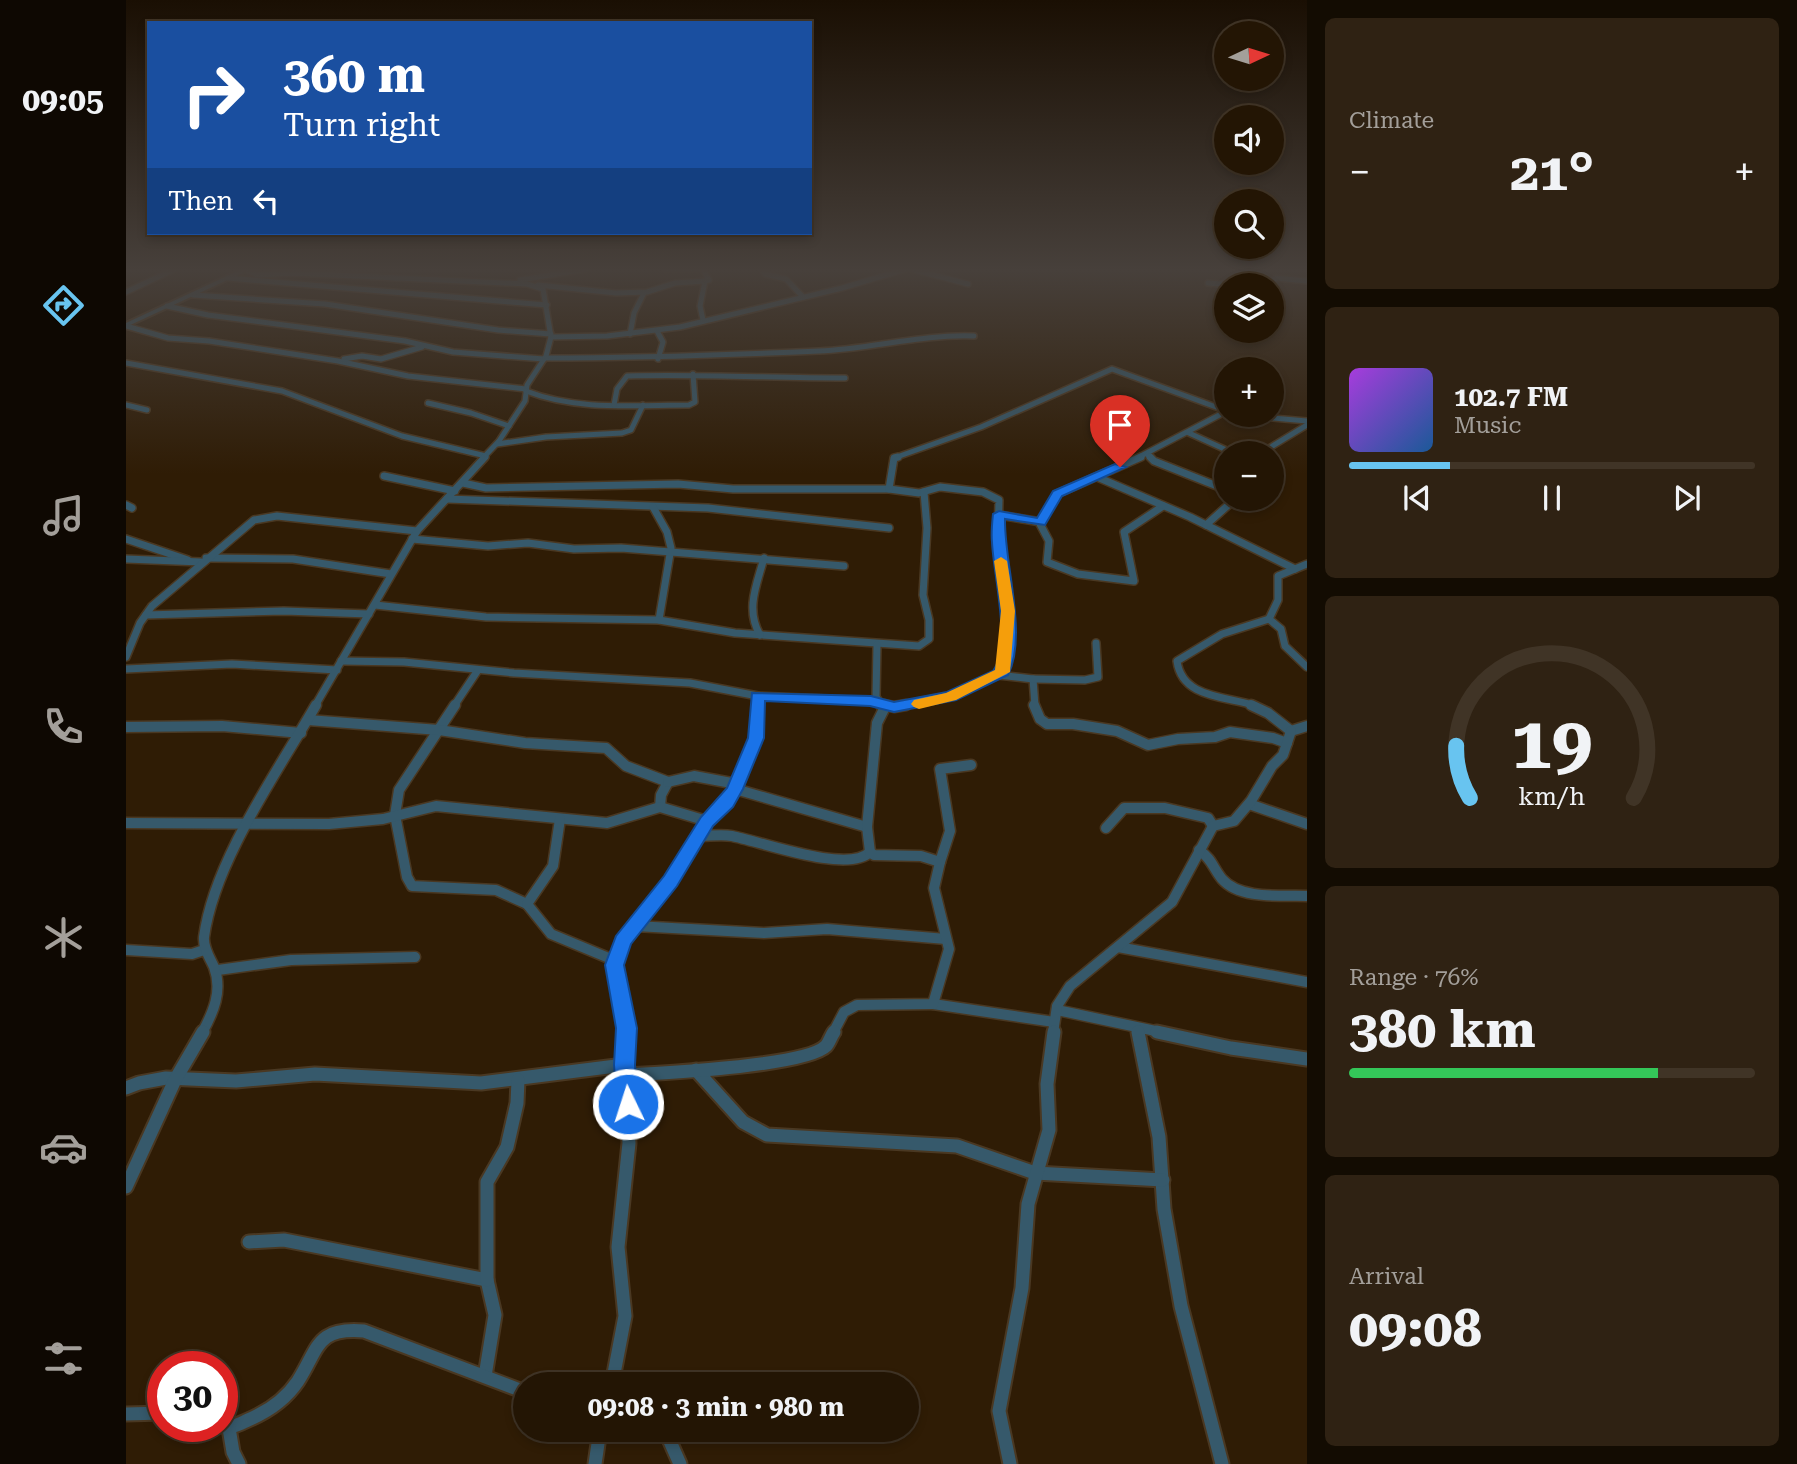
<!DOCTYPE html>
<meta charset="utf-8">
<style>
body{margin:0;font-family:"Roboto Serif",serif;background:#2f2213;color:#f1f3f6;height:100vh;display:flex;flex-direction:column;font-size:26px;white-space:nowrap}
*{box-sizing:border-box;margin:0}
p{font-size:23px;color:#a39f9a}
.icon{flex:none;width:38px;height:38px;fill:none;stroke:currentColor;stroke-width:2;stroke-linecap:round;stroke-linejoin:round}
.map{position:relative;flex:1;overflow:hidden}
.panel{display:flex;flex-direction:column;gap:18px;padding:18px;background:#130c02;width:490px}
.panel>*{flex:none}
.top-card{position:absolute;left:21px;top:21px;width:665px;height:214px;border-radius:0px;box-shadow:0 4px 10px #0003,0 0 0 2px #403426;background:#1a4fa0;color:#fff;overflow:hidden}
.needle{width:46px;rotate:86deg}
.controls{position:absolute;left:1088px;top:21px;display:grid;gap:14px}
.controls a{display:grid;place-items:center;width:70px;height:70px;border-radius:50%;background:#231504;box-shadow:0 4px 10px #0003,0 0 0 2px #403426;font-size:35px}
.speed{position:absolute;left:21px;top:1351px;display:flex;gap:14px;font-size:35px;font-weight:700;text-align:center}
.speed>*{display:grid;place-content:center;width:91px;height:91px;border-radius:50%;background:#231504;box-shadow:0 4px 10px #0003,0 0 0 2px #403426;line-height:1}
.speed .limit{border:10px solid #d22;background:#fff;color:#111}
.pin{position:absolute;display:grid;place-items:center;width:60px;height:60px;color:#fff;margin:-72px -30px;border-radius:50% 50% 50% 0;rotate:-45deg;box-shadow:0 0 7px #0007}
.pin .icon{rotate:45deg}
.me{position:absolute;width:77px;margin:-38px;rotate:356deg;stroke-linejoin:round;filter:drop-shadow(0 0 5px #0008)}
.turn{display:flex;align-items:center;gap:24px;height:147px;padding:0 21px;font-size:32px}
.turn .icon{width:91px;height:91px;stroke-width:2.5}
.turn b{display:block;font-size:49px;line-height:60px}
.then{display:flex;align-items:center;height:66px;padding:0 21px;background:#0003;gap:14px;font-size:26px}
.big{font-size:52px;font-weight:700;line-height:1.1}
.panel .tile{flex:1;display:flex;flex-direction:column;justify-content:center;gap:10px;min-width:0;padding:0 24px;border-radius:10px;background:#2f2213}
.panel .dial{align-items:center;gap:0}
.dial svg{height:182px;overflow:visible;fill:none;stroke:#403426;stroke-width:7;stroke-linecap:round;text-anchor:middle}
.dial text{fill:#f1f3f6;stroke:none}
.song{display:flex;align-items:center;gap:21px}
.cover{width:84px;height:84px;border-radius:10px;background:linear-gradient(135deg,hsl(280 70% 55%),hsl(210 70% 35%))}
.played{height:7px;border-radius:4px;background:linear-gradient(90deg,#68c4f0 25%,#403426 25%)}
.keys{display:flex;justify-content:space-around;direction:ltr}
.heat{display:flex;justify-content:space-between;align-items:center;font-size:38px;direction:ltr}
.charge{height:10px;border-radius:5px;background:linear-gradient(90deg,#34c759 76%,#403426 0)}
.trip{position:absolute;left:387px;top:1372px;width:406px;height:70px;border-radius:35px;background:#231504;box-shadow:0 4px 10px #0003,0 0 0 2px #403426;font-weight:700;line-height:70px;text-align:center}
main{display:flex;flex:1;min-height:0}
.dock{display:flex;flex-direction:column;width:126px;justify-content:space-around;align-items:center;background:#0e0802;color:#a39f9a}
.dock .icon{width:49px;height:49px}
.dock .current{color:#68c4f0}
.dock b{font-size:32px;color:#f1f3f6}
.map>svg:first-child{display:block}
.lines{fill:none;stroke-linecap:round;stroke-linejoin:round}
.minor-far3-casing{stroke:#4a3822;stroke-width:8}
.minor-far2-casing{stroke:#4a3822;stroke-width:10}
.minor-far1-casing{stroke:#4a3822;stroke-width:13}
.minor-casing{stroke:#4a3822;stroke-width:17}
.tertiary-casing{stroke:#4a3822;stroke-width:4}
.minor-far3{stroke:#36596b;stroke-width:5}
.minor-far2{stroke:#36596b;stroke-width:7}
.minor-far1{stroke:#36596b;stroke-width:10}
.minor{stroke:#36596b;stroke-width:13}
.tertiary{fill:#36596b;fill-rule:evenodd}
.route{fill:#1a73e8;stroke:#114b97;stroke-width:2}
.slow{fill:#f59e0b}
</style>
<main>
<nav class="dock">
<b>09:05</b>
<svg class="icon current" aria-label="directions" viewBox="0 0 24 24"><path d="M12 3l9 9-9 9-9-9zM9 14v-3h6M13 9l2 2-2 2"/></svg>
<svg class="icon" aria-label="music" viewBox="0 0 24 24"><path d="M9 18V5l10-2v13"/><circle cx="6" cy="18" r="3"/><circle cx="16" cy="16" r="3"/></svg>
<svg class="icon" aria-label="phone" viewBox="0 0 24 24"><path d="M5 4h4l2 5-3 2q2 4 5 5l2-3 5 2v4C11 20 4 13 5 4z"/></svg>
<svg class="icon" aria-label="climate" viewBox="0 0 24 24"><path d="M12 3v18M4 7l16 10M4 17L20 7"/></svg>
<svg class="icon" aria-label="car" viewBox="0 0 24 24"><path d="M5 17H2v-5l4-1 3-4h7l3 4 3 1v5h-3M9 17h6M6 11h13"/><circle cx="7" cy="17" r="2"/><circle cx="17" cy="17" r="2"/></svg>
<svg class="icon" aria-label="filters" viewBox="0 0 24 24"><path d="M4 7h16M4 17h16"/><circle cx="9" cy="7" r="2"/><circle cx="15" cy="17" r="2"/></svg>
</nav>
<div class="map">
<svg width="1181" height="1464" viewBox="0 0 1181 1464">
<rect width="100%" height="100%" fill="#2f1c05"/>
<g class="lines">
<defs>
<g id="minor-far3">
<polyline points="540,269 572,269"/>
<polyline points="577,269 583,280 579,281 574,306 577,320"/>
<polyline points="635,269 639,274 660,279 677,297"/>
<polyline points="785,269 842,284"/>
<polyline points="121,270 131,275 166,273 401,284 417,289 425,337 420,356 401,385 399,401 373,441 357,458"/>
<polyline points="102,278 421,305"/>
<polyline points="394,280 460,269"/>
<polyline points="1082,283 1107,285"/>
<polyline points="412,285 490,293 521,292 549,283 579,281"/>
<polyline points="1135,285 1142,285 1150,278 1181,281"/>
<polyline points="0,292 49,269"/>
<polyline points="67,295 199,304 372,330 425,334"/>
<polyline points="41,306 82,315 279,341 327,352 418,359"/>
<polyline points="0,326 42,338 83,341 212,361 282,376 400,389"/>
<polyline points="531,331 537,342 532,359"/>
<polyline points="504,334 508,313 518,293"/>
<polyline points="425,337 481,336 554,327 716,288 780,269"/>
<path d="M419 358C511 358 602 355 693 351 745 349 795 334 848 336"/>
<polyline points="218,359 236,356 255,359 296,347"/>
<polyline points="0,363 156,391 276,436 360,456"/>
<path d="M400 391C451 411 509 405 563 405L569 402 567 374"/>
<polyline points="302,403 345,413 383,426"/>
<polyline points="0,405 21,410"/>
<path d="M488 405 491 389 501 376C574 374 646 378 719 378"/>
<polyline points="1113,415 1181,421"/>
<polyline points="1063,433 1107,453"/>
<polyline points="371,444 420,437 496,433 505,430 517,405"/>
<polyline points="1135,453 1181,425"/>
<polyline points="1021,454 1025,458"/>
<polyline points="768,458 855,427 986,369 1101,411"/>
<polyline points="1011,458 1101,411"/>
</g>
<g id="minor-far2">
<polyline points="1015,457 931,494 914,524 923,541 921,562 952,574 1008,581 998,532 1037,506"/>
<polyline points="1024,457 1028,461 1101,490"/>
<polyline points="258,476 329,491"/>
<polyline points="971,477 1064,517 1169,569"/>
<polyline points="337,483 360,488 552,484 607,489 763,489 793,493 814,487 857,492 873,500 872,542 882,611 877,672 825,696 771,706"/>
<polyline points="763,489 768,458 772,457"/>
<polyline points="321,499 582,508 763,528"/>
<polyline points="0,505 6,508"/>
<polyline points="527,507 541,532 545,548 533,620"/>
<polyline points="873,515 915,522"/>
<polyline points="1080,525 1109,499"/>
<polyline points="0,539 62,560"/>
<polyline points="286,539 362,546 402,543 448,549 495,548 718,566"/>
<polyline points="80,558 167,559 265,574"/>
<polyline points="0,559 75,562"/>
<polyline points="1181,564 1152,576 1152,600 1143,619 1155,629 1159,646 1181,667"/>
<polyline points="249,605 360,617 533,620 609,633 793,646 803,639 803,620 797,595 801,528 798,492"/>
<polyline points="20,615 158,611 243,614"/>
<path d="M634 635C619 609 631 584 638 558"/>
<polyline points="751,645 750,697 756,706"/>
<polyline points="0,657 14,623 26,606 128,520 151,516 291,531"/>
<polyline points="215,661 278,662 388,673 564,683 632,696 745,701 766,706"/>
<polyline points="0,669 106,664 211,670"/>
<polyline points="872,675 907,679 909,706"/>
<polyline points="907,679 959,680 972,677 970,643"/>
<polyline points="189,706 291,531 359,457"/>
<polyline points="328,706 352,670"/>
<polyline points="632,706 632,696"/>
<path d="M1130 706C1101 696 1056 699 1051 661L1096 634 1143 619"/>
</g>
<g id="minor-far1">
<polyline points="329,705 273,790 269,815 281,877 286,886 370,890 401,904 425,934 490,961"/>
<polyline points="759,705 768,707 780,705"/>
<polyline points="908,705 914,719 921,724 947,724 991,731 1022,745 1052,739 1089,737 1104,732 1147,738 1161,743"/>
<polyline points="1125,705 1142,713 1165,731"/>
<polyline points="182,720 313,730 399,743 480,748 500,766 542,782 535,795 534,807"/>
<polyline points="0,727 96,726 175,733"/>
<polyline points="1165,731 1181,726"/>
<polyline points="542,782 568,776 611,784"/>
<polyline points="609,789 630,739 632,705"/>
<polyline points="1123,804 1181,824"/>
<polyline points="0,823 203,824 257,819 310,806 481,823 534,807 581,821"/>
<polyline points="980,828 998,808 1039,808 1082,818 1087,826"/>
<path d="M573 836C584 836 596 834 606 836 636 842 722 874 744 852"/>
<path d="M1073 850C1086 859 1087 868 1096 879 1114 900 1157 895 1181 896"/>
<polyline points="814,862 824,831 814,769 845,765"/>
<polyline points="401,904 427,866 434,819"/>
<polyline points="509,926 638,933 701,929 820,939"/>
<polyline points="992,947 1181,982"/>
<polyline points="0,950 66,954 78,950"/>
<polyline points="92,970 165,960 289,957"/>
<polyline points="807,1004 928,1022"/>
<polyline points="931,1010 1039,1033"/>
<polyline points="1012,1030 1013,1033"/>
<path d="M76 1033C87 1013 97 991 88 967 84 958 77 948 78 937 88 861 152 771 190 705"/>
<polyline points="500,1033 488,965 496,941 544,881 581,821 601,803 609,789 741,827"/>
<polyline points="707,1033 718,1012 731,1005 807,1004 823,949 808,888 814,862 795,856 748,855 744,852 741,827 751,723 758,709 755,705"/>
<polyline points="927,1033 931,1006 944,986 1046,902 1087,826 1108,821 1125,801 1146,766 1157,755 1165,731"/>
</g>
<g id="minor">
<polyline points="1012,1032 1033,1137 1038,1209 1055,1306 1096,1464"/>
<polyline points="1031,1032 1105,1048 1181,1059"/>
<polyline points="570,1070 617,1122 641,1135 831,1146 909,1173 1037,1180"/>
<path d="M501 1075C535 1073 680 1066 700 1046 703 1043 705 1036 708 1032"/>
<polyline points="0,1088 13,1083 40,1078 110,1081 189,1074 355,1083 498,1065"/>
<polyline points="0,1187 49,1080 77,1032"/>
<polyline points="123,1242 158,1240 361,1280 369,1315 359,1376"/>
<polyline points="361,1280 361,1182 381,1147 391,1103 392,1080"/>
<polyline points="486,1384 499,1316 492,1247 503,1143 498,1065 500,1032"/>
<polyline points="0,1414 37,1413"/>
<path d="M96 1426C105 1429 113 1424 122 1420 141 1412 160 1399 172 1381 193 1348 190 1327 238 1331L399 1392"/>
<polyline points="103,1428 107,1452 113,1464"/>
<polyline points="539,1430 554,1464"/>
<polyline points="469,1464 474,1430"/>
<polyline points="884,1464 873,1411 896,1288 902,1204 923,1130 921,1084 928,1032"/>
</g>
<polygon id="tertiary" points="116,269 125,269 0,327 0,323"/>
</defs>
<use href="#minor-far3" class="minor-far3-casing"/>
<use href="#minor-far2" class="minor-far2-casing"/>
<use href="#minor-far1" class="minor-far1-casing"/>
<use href="#minor" class="minor-casing"/>
<use href="#tertiary" class="tertiary-casing"/>
<use href="#minor-far3" class="minor-far3"/>
<use href="#minor-far2" class="minor-far2"/>
<use href="#minor-far1" class="minor-far1"/>
<use href="#minor" class="minor"/>
<use href="#tertiary" class="tertiary"/>
</g>
<linearGradient id="sky" x2="0" y2="1"><stop stop-color="#1a0f03"/><stop offset="0.57" stop-color="#47403b"/><stop offset="1" stop-color="#47403b" stop-opacity="0"/></linearGradient>
<rect width="1181" height="474" fill="url(#sky)"/>
<path class="route" d="M989 464 1000 467 936 496 919 525 879 519C878 563 902 636 882 675L830 700 768 712 744 706 639 701 638 738 617 789 607 807 587 826 551 886 505 944 498 965 511 1028 509 1065 512 1104 509 1111 502 1114 494 1111 491 1104 488 1065 490 1028 479 965 490 936 538 876 575 817 601 788 622 738 626 693 745 696 768 702 821 692 867 671C886 645 867 573 866 542 865 533 866 524 867 514L873 511 911 518 927 491Z"/>
<polygon class="slow" points="875,557 881,561 889,611 884,672 830,700 793,709 788,707 785,704 788,700 820,693 869,670 875,611 868,561"/>
</svg>
<div class="controls">
<a><svg class="needle" viewBox="-14 -14 28 28"><path d="M0-13l5 13h-10z" fill="#e53935"/><path d="M0 13l5-13h-10z" fill="#a39f9a"/></svg></a>
<a><svg class="icon" aria-label="sound" viewBox="0 0 24 24"><path d="M4 9h4l5-4v14l-5-4H4zM17 9q2 3 0 6"/></svg></a>
<a><svg class="icon" aria-label="search" viewBox="0 0 24 24"><circle cx="10" cy="10" r="6"/><path d="M15 15l6 6"/></svg></a>
<a><svg class="icon" aria-label="layers" viewBox="0 0 24 24"><path d="M12 4l9 5-9 5-9-5zM3 14l9 5 9-5"/></svg></a>
<a>+</a>
<a>−</a>
</div>
<div class="speed"><div class="limit">30</div></div>
<div class="pin" style="left:994px;top:467px;background:#d93025"><svg class="icon" aria-label="arrive" viewBox="0 0 24 24"><path d="M6 21V4h12l-3 4 3 4H6"/></svg></div>
<svg class="me" style="left:502px;top:1104px" viewBox="-20 -20 40 40"><circle r="17" fill="#1a73e8" stroke="#fff" stroke-width="3"/><path d="M0-11L8 9 0 5-8 9z" fill="#fff"/></svg>
<div class="trip">09:08 · 3 min · 980 m</div>
<div class="top-card">
<div class="turn"><svg class="icon" aria-label="right" viewBox="0 0 24 24"><path d="M7 20v-9h11M14 6l5 5-5 5"/></svg><div><b>360 m</b>Turn right</div></div>
<div class="then">Then<svg class="icon" aria-label="left" viewBox="0 0 24 24"><path d="M17 20v-9H6M10 6l-5 5 5 5"/></svg></div>
</div>
</div>
<section class="panel">
<div class="tile"><p>Climate</p>
<div class="heat"><a>−</a><b class="big">21°</b><a>+</a></div>
</div>
<div class="tile">
<div class="song"><i class="cover"></i><div><b>102.7 FM</b><p>Music</p></div></div>
<div class="played"></div>
<div class="keys"><svg class="icon" aria-label="previous" viewBox="0 0 24 24"><path d="M18 5L8 12l10 7zM5 5v14"/></svg><svg class="icon" aria-label="pause" viewBox="0 0 24 24"><path d="M8 5v14M16 5v14"/></svg><svg class="icon" aria-label="next" viewBox="0 0 24 24"><path d="M6 5l10 7-10 7zM19 5v14"/></svg></div>
</div>
<div class="tile dial"><svg viewBox="0 0 100 80">
<path d="M14 69A42 42 0 1 1 86 69"/>
<path d="M14 69A42 42 0 0 1 8 46" stroke="#68c4f0"/>
<text x="50" y="56" font-size="32" font-weight="700">19</text>
<text x="50" y="72" font-size="11">km/h</text>
</svg></div>
<div class="tile"><p>Range · 76%</p><b class="big">380 km</b><div class="charge"></div></div>
<div class="tile"><p>Arrival</p><b class="big">09:08</b></div>
</section>
</main>
